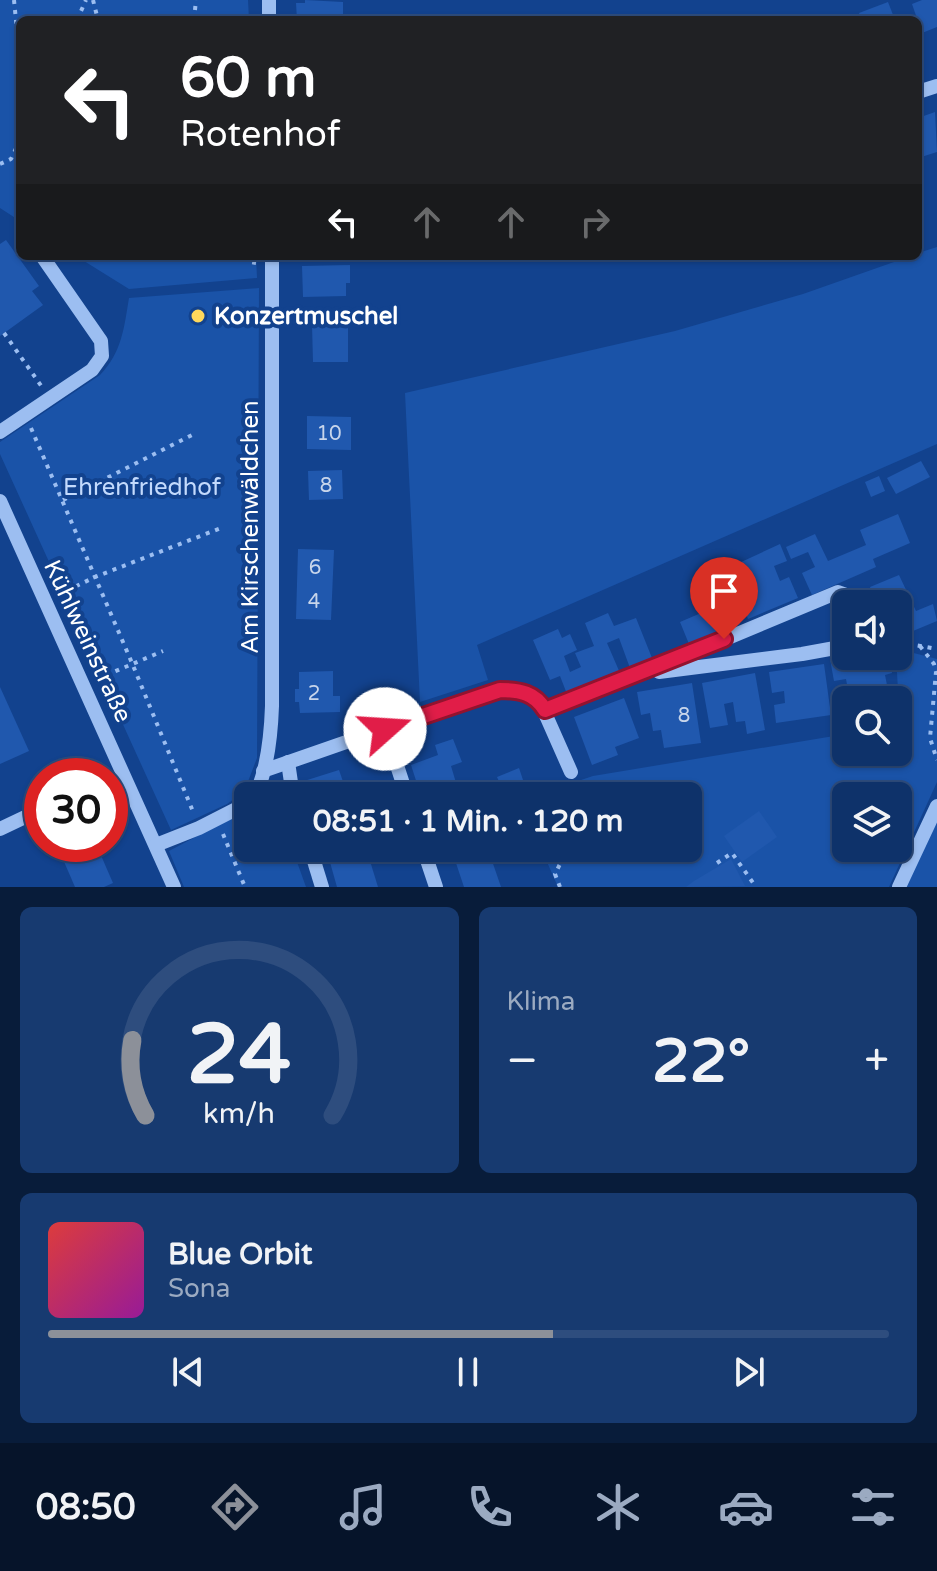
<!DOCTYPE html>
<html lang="de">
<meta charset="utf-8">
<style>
body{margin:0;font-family:"Varela Round",sans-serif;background:#173a70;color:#f1f3f6;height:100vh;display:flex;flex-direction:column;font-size:30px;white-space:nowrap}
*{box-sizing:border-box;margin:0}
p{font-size:26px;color:#9baac1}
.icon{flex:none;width:44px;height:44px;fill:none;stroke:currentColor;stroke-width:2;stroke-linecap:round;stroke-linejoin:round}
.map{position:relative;height:887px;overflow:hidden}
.sheet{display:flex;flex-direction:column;gap:20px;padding:20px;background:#081c3a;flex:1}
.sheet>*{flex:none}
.banner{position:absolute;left:16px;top:16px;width:906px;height:244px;border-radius:12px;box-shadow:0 2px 6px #0004,0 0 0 2px #2e4d7e;background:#202124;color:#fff;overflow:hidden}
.fabs{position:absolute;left:832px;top:590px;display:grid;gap:16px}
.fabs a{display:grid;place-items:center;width:80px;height:80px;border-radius:12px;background:#0e326a;box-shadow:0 2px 6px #0004,0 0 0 2px #2e4d7e;font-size:40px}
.speed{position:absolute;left:24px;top:758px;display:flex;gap:16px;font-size:40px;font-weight:700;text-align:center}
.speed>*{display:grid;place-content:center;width:104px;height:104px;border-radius:50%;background:#0e326a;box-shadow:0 2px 6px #0004,0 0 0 2px #2e4d7e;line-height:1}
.speed .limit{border:12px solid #d22;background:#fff;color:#111}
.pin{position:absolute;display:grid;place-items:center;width:68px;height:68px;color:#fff;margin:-82px -34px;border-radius:50% 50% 50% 0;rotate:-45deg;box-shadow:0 0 8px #0007}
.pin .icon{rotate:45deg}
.me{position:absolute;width:88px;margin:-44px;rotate:71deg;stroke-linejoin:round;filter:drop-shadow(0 0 6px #0008)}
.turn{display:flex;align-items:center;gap:28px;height:168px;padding:0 32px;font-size:36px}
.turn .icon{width:104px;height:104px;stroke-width:2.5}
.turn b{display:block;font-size:56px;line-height:68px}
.lanes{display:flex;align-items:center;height:76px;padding:0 32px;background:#0003;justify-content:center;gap:40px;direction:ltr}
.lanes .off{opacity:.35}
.big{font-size:60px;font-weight:800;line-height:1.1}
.sheet .widget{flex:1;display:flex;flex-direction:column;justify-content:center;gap:12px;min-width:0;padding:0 28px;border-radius:12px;background:#173a70}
.sheet .dial{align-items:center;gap:0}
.dial svg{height:208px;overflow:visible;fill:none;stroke:#2e4d7e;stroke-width:7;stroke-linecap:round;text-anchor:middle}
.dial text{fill:#f1f3f6;stroke:none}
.song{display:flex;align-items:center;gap:24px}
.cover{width:96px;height:96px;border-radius:12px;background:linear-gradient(135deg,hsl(0 70% 55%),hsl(300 70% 35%))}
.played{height:8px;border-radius:4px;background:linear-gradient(90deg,#8c9099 60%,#2e4d7e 60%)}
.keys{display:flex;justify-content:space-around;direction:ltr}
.heat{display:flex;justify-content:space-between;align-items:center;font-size:44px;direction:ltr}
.sheet .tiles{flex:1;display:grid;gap:20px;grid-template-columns:1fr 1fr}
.widget:last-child{grid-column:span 2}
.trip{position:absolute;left:234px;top:782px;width:468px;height:80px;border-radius:12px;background:#0e326a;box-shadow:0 2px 6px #0004,0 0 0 2px #2e4d7e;font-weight:800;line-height:80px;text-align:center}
.menu{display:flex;height:128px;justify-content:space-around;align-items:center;background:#06142a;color:#9baac1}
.menu .icon{width:56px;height:56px}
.menu .active{color:#8c9099}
.menu b{font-size:36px;color:#f1f3f6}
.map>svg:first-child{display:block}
.green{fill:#1a53a8;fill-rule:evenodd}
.building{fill:#2058ae}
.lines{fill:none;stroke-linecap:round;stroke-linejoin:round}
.path{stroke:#9cbef1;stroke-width:4;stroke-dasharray:4 6;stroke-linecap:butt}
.minor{stroke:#9cbef1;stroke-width:14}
.route-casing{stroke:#92132f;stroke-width:20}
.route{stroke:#e11d48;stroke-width:14}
.poi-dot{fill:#ffd85c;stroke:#12428e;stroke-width:3}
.labels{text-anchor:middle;stroke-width:8;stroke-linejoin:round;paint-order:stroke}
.number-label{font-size:20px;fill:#c7d5eb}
.poi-label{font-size:24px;font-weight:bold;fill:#fff;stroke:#12428e;text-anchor:start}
.park-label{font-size:24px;fill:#c3dafd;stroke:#12428e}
.street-label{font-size:24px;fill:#fff;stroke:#12428e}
</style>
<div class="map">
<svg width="937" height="887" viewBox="0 0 937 887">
<rect width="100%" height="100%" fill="#12428e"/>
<g class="green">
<polygon points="0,0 248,0 249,20 20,20 20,221 0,208"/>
<polygon points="937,247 937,444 477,645 488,680 420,702 405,393 675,331 803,294 911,256 918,256 918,253"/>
<polygon points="76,256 256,256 257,278 129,289"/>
<path d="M259 288 257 758 244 792 227 804 171 830 0 454V442L100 375C122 352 124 328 129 298Z"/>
<path d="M898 649 937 659V782L889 887H558L547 862V848H688V796H557L554 789 593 776 846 734V752H898V725L900 724 896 656H898ZM846 796H898V848H846Z"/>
<polygon points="248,809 248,848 292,848 306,887 184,887 169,851"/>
<polygon points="937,819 937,887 902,887"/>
</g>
<g class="building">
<polygon points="305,0 343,2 343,20 297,20 296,3 305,3"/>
<polygon points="922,0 937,0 937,27 922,33 912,4"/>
<polygon points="888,2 895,20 861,20 859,13"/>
<polygon points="935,112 937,152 918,158 918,118"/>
<polygon points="6,240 39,286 32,291 43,305 0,336 0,244"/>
<polygon points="350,265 350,283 346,283 346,296 303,297 302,266"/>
<polygon points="348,323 348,362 313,362 312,324"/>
<polygon points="307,416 351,417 351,450 307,449"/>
<polygon points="921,461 930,477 896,494 887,478"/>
<polygon points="342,470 343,499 309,500 308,471"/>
<polygon points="879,476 885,491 871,497 865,482"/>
<polygon points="898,514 910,543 873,559 876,567 812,595 802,573 815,567 808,552 791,559 786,547 815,534 828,561 866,545 860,530"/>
<polygon points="780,544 787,561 774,566 780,581 789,577 798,598 748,619 738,595 750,590 739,563"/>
<polygon points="298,549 334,550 331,620 296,619"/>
<polygon points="899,575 916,611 933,604 937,621 913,631 909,622 898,627 898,604 876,604 870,587"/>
<polygon points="709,592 715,605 729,599 740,624 689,644 680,622 701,613 694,598"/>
<polygon points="608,613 614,626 636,618 652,658 630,668 619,638 607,643 620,673 567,694 560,676 550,680 533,640 558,629 562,638 570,634 577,650 564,656 570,672 581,667 575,653 594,646 585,623"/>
<polygon points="848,656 889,656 892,673 885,675 890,700 846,700 844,719 840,697 849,695 846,679 834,681 830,659"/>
<polygon points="824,664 831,715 776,723 774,705 785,703 784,691 772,693 769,672"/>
<polygon points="333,671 333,696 340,696 340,712 300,713 299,702 295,702 295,689 299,689 299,672"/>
<polygon points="755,673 765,730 747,734 745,721 736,722 733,702 724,704 728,725 710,728 702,683"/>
<polygon points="692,683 701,743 664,748 661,730 653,731 650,713 641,715 637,692"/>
<polygon points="0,687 29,751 0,764"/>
<polygon points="624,698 639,738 615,747 618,755 592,765 574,717"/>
<polygon points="453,739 462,762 451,766 460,796 421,796 411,765 438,755 435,745"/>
<polygon points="519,768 524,783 503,791 497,777"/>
<polygon points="339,770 348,796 309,796 304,781"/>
<polygon points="759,811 777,837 742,862 724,836"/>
<polygon points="92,844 96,844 113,883 104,887 75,887 62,857"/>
<polygon points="326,848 366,848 378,887 337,887"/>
<polygon points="489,852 501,887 464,887 456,863"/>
<polygon points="731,859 745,886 686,887 694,881"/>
</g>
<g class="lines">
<g class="path">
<polyline points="14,0 20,61"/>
<polyline points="93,0 98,20"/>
<polyline points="77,20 86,0"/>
<polyline points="194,20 196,0"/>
<polyline points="0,164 11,159 20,140"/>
<polyline points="245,256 250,262 256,263"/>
<polyline points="124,257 124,256"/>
<polyline points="4,333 42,387"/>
<polyline points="31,428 132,663 194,814"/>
<polyline points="63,500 194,434"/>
<polyline points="58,595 95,577 221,528"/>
<polyline points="898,642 937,649"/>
<polyline points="920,646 934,664 936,672 930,738 937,760"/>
<polyline points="97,679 163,651"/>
<polyline points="580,783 593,796"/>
<polyline points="223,834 245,887"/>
<polyline points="717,863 732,853 756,887"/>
<polyline points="560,887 555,874 568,848"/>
</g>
<g class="minor">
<polyline points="269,0 269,20"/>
<polyline points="918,92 937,86"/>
<polyline points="0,432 92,370 102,356 101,341 42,256"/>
<polyline points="0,501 174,887"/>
<polyline points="659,672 802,654 846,646"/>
<polyline points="545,710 639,675 838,592 863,601 864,604"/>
<polyline points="385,729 407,796"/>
<polyline points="288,762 293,796"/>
<path d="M263 771 484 694C504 689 524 687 540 702L571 772"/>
<path d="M255 796C268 769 271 735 272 706V256"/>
<polyline points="0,829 42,809"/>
<polyline points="156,845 199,828 248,803"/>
<polyline points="310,848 322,887"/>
<polyline points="423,848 436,887"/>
<polyline points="899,887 937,806"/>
</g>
</g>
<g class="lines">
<defs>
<path id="route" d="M385 729 500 690C520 690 535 693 545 710L724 639"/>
</defs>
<use href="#route" class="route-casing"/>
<use href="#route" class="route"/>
</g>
<circle class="poi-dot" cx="198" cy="316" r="8"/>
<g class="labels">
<g class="number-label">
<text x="329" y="440">10</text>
<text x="326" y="492">8</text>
<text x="315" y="574">6</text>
<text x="314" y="608">4</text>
<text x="314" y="700">2</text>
<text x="684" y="722">8</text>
</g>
<g class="poi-label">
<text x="214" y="324">Konzertmuschel</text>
</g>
<g class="park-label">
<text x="142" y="495">Ehrenfriedhof</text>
</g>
<g class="street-label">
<text transform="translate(250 527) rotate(-90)" y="8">Am Kirschenwäldchen</text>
<text transform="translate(88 641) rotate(65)" y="8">Kühlweinstraße</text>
</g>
</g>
</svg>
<div class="fabs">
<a><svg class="icon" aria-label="sound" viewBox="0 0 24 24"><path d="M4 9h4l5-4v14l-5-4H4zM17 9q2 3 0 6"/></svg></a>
<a><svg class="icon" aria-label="search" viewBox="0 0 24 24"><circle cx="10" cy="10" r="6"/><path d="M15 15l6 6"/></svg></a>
<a><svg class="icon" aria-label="layers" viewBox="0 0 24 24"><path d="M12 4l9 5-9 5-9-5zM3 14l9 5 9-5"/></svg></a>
</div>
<div class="speed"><div class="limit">30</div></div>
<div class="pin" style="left:724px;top:639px;background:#d93025"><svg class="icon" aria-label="arrive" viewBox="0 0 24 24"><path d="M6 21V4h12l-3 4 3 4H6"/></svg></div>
<svg class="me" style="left:385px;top:729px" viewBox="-20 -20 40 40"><circle r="19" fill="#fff"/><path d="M0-13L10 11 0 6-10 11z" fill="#e11d48"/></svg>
<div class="trip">08:51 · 1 Min. · 120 m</div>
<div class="banner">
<div class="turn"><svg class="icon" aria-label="left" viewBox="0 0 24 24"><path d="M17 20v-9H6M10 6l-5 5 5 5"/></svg><div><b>60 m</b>Rotenhof</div></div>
<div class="lanes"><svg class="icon" aria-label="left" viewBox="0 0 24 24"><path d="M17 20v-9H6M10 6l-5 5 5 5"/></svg><svg class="icon off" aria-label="ahead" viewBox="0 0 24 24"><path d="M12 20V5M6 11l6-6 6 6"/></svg><svg class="icon off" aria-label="ahead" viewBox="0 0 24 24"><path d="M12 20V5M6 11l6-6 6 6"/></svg><svg class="icon off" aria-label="right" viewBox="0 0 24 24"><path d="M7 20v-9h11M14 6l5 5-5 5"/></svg></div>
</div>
</div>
<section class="sheet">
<div class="tiles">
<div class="widget dial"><svg viewBox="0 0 100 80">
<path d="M14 69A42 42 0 1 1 86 69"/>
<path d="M14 69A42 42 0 0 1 9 40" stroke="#8c9099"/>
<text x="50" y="56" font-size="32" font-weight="700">24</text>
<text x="50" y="72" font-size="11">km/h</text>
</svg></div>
<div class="widget"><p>Klima</p>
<div class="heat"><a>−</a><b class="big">22°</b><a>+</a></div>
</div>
<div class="widget">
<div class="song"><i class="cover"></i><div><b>Blue Orbit</b><p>Sona</p></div></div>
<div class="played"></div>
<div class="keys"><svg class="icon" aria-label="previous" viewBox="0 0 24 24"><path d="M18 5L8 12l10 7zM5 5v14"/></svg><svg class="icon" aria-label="pause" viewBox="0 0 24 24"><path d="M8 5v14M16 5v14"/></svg><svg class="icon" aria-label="next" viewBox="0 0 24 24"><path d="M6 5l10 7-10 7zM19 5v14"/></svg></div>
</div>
</div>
</section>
<nav class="menu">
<b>08:50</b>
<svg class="icon active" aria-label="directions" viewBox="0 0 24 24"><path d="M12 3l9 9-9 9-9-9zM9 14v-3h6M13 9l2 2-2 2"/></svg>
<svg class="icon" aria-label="music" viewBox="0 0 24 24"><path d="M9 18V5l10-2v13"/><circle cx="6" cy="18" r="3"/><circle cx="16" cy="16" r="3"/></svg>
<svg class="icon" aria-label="phone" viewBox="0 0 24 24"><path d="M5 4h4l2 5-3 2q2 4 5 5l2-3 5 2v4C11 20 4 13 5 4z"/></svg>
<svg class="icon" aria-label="climate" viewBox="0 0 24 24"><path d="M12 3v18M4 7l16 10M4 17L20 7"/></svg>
<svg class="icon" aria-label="car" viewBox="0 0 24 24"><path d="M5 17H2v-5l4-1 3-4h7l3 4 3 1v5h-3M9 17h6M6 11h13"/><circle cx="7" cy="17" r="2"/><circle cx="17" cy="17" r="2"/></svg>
<svg class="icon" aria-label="filters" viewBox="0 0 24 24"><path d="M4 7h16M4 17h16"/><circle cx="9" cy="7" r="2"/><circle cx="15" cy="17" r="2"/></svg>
</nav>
